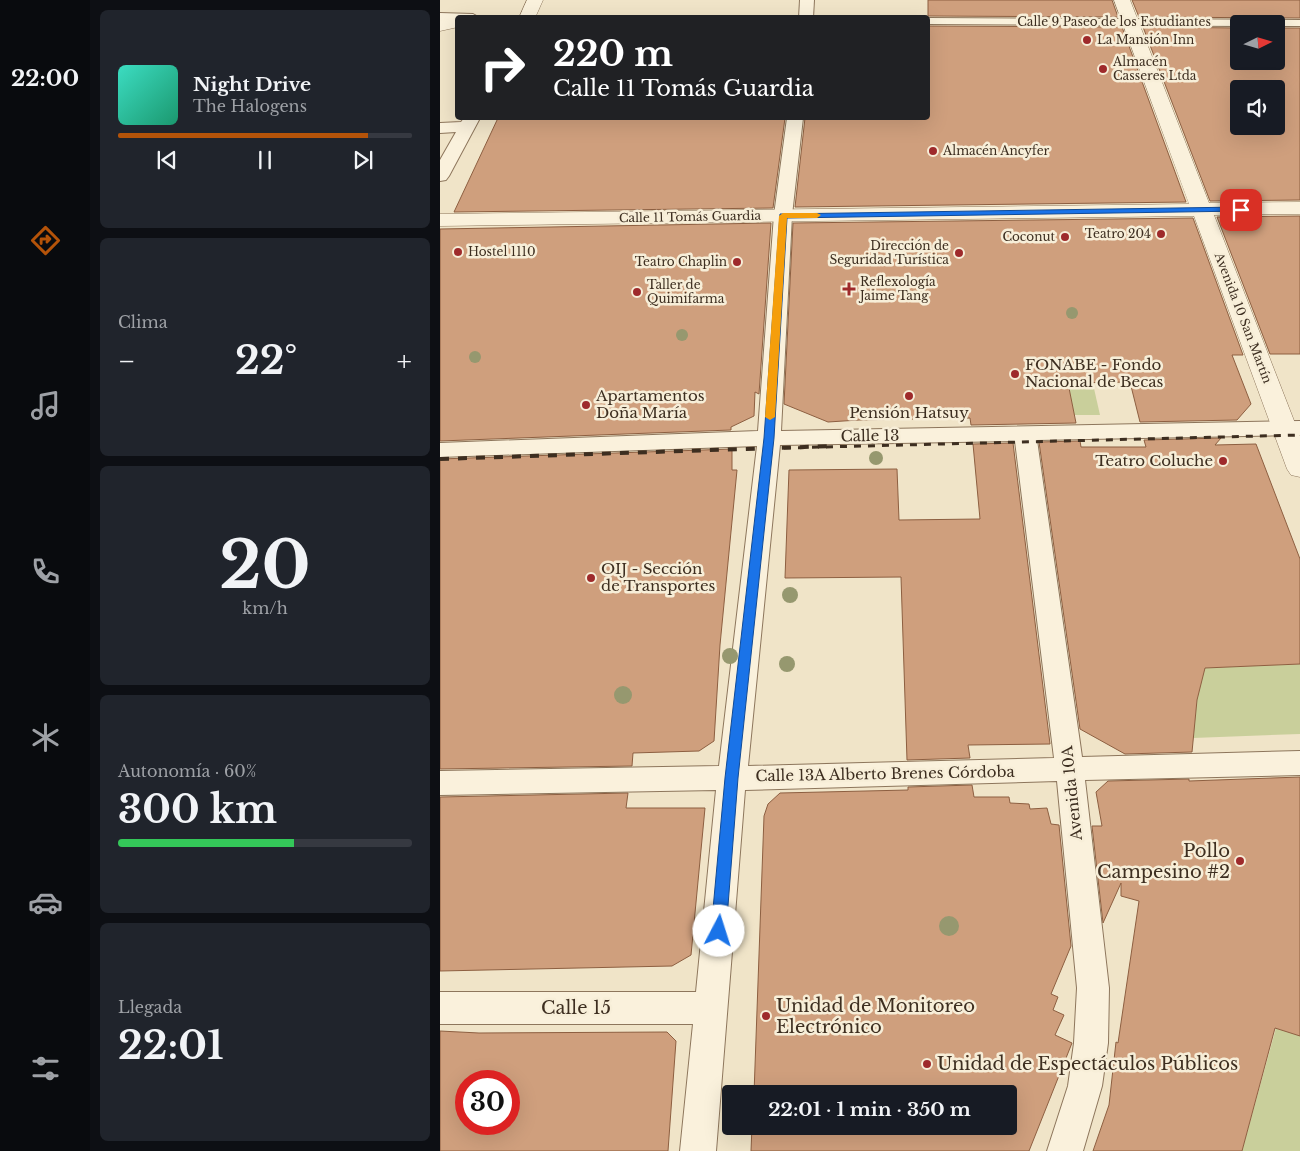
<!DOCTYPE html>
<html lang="es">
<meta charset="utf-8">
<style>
body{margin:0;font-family:"Libre Baskerville",serif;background:#20242c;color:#f1f3f6;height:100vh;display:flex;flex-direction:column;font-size:19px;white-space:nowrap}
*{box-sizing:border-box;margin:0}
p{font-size:16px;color:#9ea1a6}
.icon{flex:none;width:28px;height:28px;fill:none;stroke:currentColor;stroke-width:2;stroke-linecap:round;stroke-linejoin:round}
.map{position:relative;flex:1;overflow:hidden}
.sheet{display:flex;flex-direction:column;gap:10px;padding:10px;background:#0d0f14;width:350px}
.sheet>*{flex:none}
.top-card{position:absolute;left:15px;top:15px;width:475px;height:105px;border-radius:5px;box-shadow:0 5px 20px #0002;background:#202124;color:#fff;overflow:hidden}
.needle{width:32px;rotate:85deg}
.buttons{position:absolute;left:790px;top:15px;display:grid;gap:10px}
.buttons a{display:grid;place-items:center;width:55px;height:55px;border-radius:5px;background:#171b24;box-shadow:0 5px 20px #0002;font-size:25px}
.speed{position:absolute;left:15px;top:1070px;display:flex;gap:10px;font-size:25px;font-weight:700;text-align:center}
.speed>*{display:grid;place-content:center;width:65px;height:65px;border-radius:50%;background:#171b24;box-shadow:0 5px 20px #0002;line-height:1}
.speed .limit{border:8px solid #d22;background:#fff;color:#111}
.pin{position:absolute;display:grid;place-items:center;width:42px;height:42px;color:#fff;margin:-21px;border-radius:10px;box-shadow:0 2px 8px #0006}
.me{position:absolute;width:55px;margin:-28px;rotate:5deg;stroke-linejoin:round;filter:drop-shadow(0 0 4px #0008)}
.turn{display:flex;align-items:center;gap:18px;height:105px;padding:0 15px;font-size:22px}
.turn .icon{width:65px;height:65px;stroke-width:2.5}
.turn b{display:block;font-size:35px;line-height:42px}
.big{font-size:38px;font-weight:800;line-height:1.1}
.sheet .tile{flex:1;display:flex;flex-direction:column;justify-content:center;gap:8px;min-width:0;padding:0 18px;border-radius:8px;background:#20242c}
.sheet .dial{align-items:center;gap:0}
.dial b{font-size:65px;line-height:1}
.song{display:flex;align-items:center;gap:15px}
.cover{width:60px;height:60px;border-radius:8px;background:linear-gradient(135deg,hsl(170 70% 55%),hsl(160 70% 35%))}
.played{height:5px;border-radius:2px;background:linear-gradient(90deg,#b45309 85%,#363941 85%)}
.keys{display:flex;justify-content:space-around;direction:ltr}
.heat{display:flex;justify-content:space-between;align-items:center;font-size:28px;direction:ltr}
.charge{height:8px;border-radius:4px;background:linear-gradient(90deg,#34c759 60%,#363941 0)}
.trip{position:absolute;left:282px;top:1085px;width:295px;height:50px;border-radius:5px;background:#171b24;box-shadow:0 5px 20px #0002;font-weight:800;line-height:50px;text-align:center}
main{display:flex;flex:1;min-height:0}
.dock{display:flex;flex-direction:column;width:90px;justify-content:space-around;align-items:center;background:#090b0e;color:#9ea1a6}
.dock .icon{width:35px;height:35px}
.dock .on{color:#b45309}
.dock b{font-size:22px;color:#f1f3f6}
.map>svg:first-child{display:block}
.green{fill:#c9cf9b}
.building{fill:#cf9f7d;stroke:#8d5f41;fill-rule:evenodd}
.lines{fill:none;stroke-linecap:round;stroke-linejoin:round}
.pedestrian-casing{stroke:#8d765c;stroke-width:2}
.minor-casing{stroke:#8d765c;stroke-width:2}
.tertiary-casing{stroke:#8d765c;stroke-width:1}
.pedestrian{fill:#faf1dc;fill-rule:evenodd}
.minor{fill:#faf1dc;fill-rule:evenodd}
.tertiary{fill:#faf1dc;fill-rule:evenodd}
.rail-far1{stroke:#3d2e20;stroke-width:3;stroke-dasharray:7 7;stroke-linecap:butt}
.rail{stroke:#3d2e20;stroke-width:4;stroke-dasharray:9 9;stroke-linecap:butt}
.tree{fill:#96986f}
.route{fill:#1a73e8;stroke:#114b97}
.slow{fill:#f59e0b}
.poi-dot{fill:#9e2a2b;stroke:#f7eed8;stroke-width:2}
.labels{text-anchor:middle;stroke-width:5;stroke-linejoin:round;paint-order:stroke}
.far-street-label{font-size:12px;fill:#3d2e20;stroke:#f7eed8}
.far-poi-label{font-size:12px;fill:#3d2e20;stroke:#f7eed8;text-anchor:start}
.poi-label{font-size:15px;fill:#3d2e20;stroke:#f7eed8;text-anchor:start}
.street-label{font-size:15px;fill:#3d2e20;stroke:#f7eed8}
.near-poi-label{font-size:18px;fill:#3d2e20;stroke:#f7eed8;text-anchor:start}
.near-street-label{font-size:18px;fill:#3d2e20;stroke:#f7eed8}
</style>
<main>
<nav class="dock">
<b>22:00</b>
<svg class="icon on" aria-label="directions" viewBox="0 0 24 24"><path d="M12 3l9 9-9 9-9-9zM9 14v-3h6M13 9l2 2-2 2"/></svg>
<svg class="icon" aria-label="music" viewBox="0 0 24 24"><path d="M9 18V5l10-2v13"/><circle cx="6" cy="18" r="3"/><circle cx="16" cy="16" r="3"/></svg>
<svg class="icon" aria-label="phone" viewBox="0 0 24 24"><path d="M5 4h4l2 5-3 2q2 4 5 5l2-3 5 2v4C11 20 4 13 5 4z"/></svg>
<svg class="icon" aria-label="climate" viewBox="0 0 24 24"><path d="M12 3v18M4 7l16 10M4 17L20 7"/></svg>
<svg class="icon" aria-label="car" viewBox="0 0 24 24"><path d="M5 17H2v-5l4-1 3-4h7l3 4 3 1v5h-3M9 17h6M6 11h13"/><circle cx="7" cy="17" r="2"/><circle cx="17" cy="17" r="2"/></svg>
<svg class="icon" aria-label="filters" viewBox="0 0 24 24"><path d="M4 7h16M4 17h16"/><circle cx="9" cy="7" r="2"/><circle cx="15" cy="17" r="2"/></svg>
</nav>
<section class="sheet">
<div class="tile">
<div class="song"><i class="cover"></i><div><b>Night Drive</b><p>The Halogens</p></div></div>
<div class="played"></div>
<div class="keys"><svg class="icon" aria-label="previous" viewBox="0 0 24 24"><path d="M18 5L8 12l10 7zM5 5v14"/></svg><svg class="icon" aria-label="pause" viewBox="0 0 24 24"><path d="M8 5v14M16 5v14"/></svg><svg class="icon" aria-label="next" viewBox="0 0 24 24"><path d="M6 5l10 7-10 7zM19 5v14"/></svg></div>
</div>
<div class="tile"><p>Clima</p>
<div class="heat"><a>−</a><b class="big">22°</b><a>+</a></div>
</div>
<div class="tile dial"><b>20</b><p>km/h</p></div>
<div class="tile"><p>Autonomía · 60%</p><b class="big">300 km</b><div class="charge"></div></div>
<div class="tile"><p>Llegada</p><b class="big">22:01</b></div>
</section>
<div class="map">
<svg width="860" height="1151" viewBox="0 0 860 1151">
<rect width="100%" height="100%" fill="#f0e4c8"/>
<g class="green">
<polygon points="617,331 641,331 660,415 634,415"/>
<polygon points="860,664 860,734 753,738 757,700 765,668"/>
<polygon points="836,1028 860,1036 860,1151 802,1151"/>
</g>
<g class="building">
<polygon points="488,0 672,0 678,17 488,16"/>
<polygon points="692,0 860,0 860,18 699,17"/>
<polygon points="488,26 682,27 746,202 355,207 365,118 488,118"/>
<path d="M703 27 799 28V61H836V28H860V200L770 201ZM799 89H836V126H799Z"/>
<polygon points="58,118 345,118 333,208 14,212"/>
<polygon points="860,216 860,354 830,354 777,217"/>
<polygon points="753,218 803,355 792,355 811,404 797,420 700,422 690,382 628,383 636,423 531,425 530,418 419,420 388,422 344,404 353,223"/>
<polygon points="331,223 319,394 315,392 314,416 291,427 291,430 0,441 0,229"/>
<polygon points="781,438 775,445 816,444 860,559 860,664 765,668 757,700 752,752 685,754 640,729 599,442 640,441 641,447 706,447 704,440"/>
<polygon points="573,443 610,744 528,745 530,758 467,760 461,577 345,578 349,470 457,469 459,520 540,519 533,444"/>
<polygon points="292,449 292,470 297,470 280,645 274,741 259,751 193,753 192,766 0,769 0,459"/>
<polygon points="860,777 860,1036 835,1028 802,1151 653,1151 669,1105 676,1042 678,1043 699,901 681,896 681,883 663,923 652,826 662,826 656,792 668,781 749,779 749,781"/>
<polygon points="532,785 534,797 569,797 570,803 589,804 590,809 607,808 611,824 619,825 631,946 611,994 618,997 613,1010 624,1015 615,1035 632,1043 589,1151 311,1151 312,1126 569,1126 569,1094 314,1094 324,816 328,804 340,793 468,790 468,787"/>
<polygon points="188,793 186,808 265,808 251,955 232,966 0,971 0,797"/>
<path d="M0 1031 39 1033 227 1032 236 1041 228 1151H0ZM26 1081H69V1124H26Z"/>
</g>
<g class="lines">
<defs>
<polygon id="pedestrian" points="488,18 860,20 860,26 836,26 836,24 799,24 799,26 488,24"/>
<g id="minor">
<polygon points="360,0 374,0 373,18 359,18"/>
<polygon points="0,13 33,14 40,18 18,18 18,22 0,21"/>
<polygon points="24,118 40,118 9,176 6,180 0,181 0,160 16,132 0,133 0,123 21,122"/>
<path d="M347 118H363L352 215 341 431 860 421V435L597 440 642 757 860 751V775L645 780 669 988 668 1043 662 1086 643 1151H607L628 1086 634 1043 637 988 617 781 305 790 276 1151H240L253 1024H0V992H256L276 790 0 795V771L279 766 317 446 0 457V443L318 431 334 215ZM575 441 614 758 308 766 340 445Z"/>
</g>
<g id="tertiary">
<polygon points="87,0 103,0 95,18 79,18"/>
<polygon points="674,0 690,0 769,203 860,202 860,214 774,215 860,436 860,477 851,475 847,469 754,216 0,226 0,214 749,204"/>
<polygon points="18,17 20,18 18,18 18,27 0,31 0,21"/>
</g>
</defs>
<use href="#pedestrian" class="pedestrian-casing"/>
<use href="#minor" class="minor-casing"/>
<use href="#tertiary" class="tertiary-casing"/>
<use href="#pedestrian" class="pedestrian"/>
<use href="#minor" class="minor"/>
<use href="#tertiary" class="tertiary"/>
<polyline class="rail-far1" points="344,448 860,435"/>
<polyline class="rail" points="0,459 395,446"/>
</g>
<g class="tree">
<circle cx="632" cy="313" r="6"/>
<circle cx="242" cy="335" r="6"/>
<circle cx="35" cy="357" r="6"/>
<circle cx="436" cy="458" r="7"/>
<circle cx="350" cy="595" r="8"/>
<circle cx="290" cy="656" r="8"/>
<circle cx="347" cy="664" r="8"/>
<circle cx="183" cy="695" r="9"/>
<circle cx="509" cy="926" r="10"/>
</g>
<polygon class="route" points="801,207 806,210 804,211 347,218 334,438 298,778 286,931 284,936 279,938 274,936 271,931 285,778 324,438 340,214"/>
<polygon class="slow" points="343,213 377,213 381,215 377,218 347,218 335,417 330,420 325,417 339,216"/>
<g class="poi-dot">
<circle cx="647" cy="40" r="5"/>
<circle cx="663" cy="69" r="5"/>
<circle cx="493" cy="151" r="5"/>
<circle cx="721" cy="234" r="5"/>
<circle cx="625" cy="237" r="5"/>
<circle cx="18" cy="252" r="5"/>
<circle cx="519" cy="253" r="5"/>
<circle cx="297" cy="262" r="5"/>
<path d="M406.5 281.5h5v5h5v5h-5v5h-5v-5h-5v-5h5z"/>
<circle cx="197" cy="292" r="5"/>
<circle cx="575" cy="374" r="5"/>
<circle cx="469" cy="396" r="5"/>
<circle cx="146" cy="405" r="5"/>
<circle cx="783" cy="461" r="5"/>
<circle cx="151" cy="578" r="5"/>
<circle cx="800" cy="861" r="5"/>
<circle cx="326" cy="1016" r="5"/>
<circle cx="487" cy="1064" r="5"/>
</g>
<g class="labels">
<g class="far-street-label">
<text x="674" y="26">Calle 9 Paseo de los Estudiantes</text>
<text transform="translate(250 217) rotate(-1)" y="4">Calle 11 Tomás Guardia</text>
<text transform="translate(803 318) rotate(69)" y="4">Avenida 10 San Martín</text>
</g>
<g class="far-poi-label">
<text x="657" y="44">La Mansión Inn</text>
<text x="673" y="66">Almacén<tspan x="673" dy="14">Casseres Ltda</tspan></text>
<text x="503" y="155">Almacén Ancyfer</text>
<text x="711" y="238" text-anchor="end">Teatro 204</text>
<text x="615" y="241" text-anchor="end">Coconut</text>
<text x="509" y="250" text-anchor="end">Dirección de<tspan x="509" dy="14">Seguridad Turística</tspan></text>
<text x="28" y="256">Hostel 1110</text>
<text x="287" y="266" text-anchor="end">Teatro Chaplin</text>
<text x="420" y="286">Reflexología<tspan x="420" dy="14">Jaime Tang</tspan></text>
<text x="207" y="289">Taller de<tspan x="207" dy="14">Quimifarma</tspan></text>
</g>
<g class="poi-label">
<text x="585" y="370">FONABE - Fondo<tspan x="585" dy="17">Nacional de Becas</tspan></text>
<text x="156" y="401">Apartamentos<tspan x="156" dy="17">Doña María</tspan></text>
<text x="469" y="418" text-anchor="middle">Pensión Hatsuy</text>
<text x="773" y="466" text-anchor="end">Teatro Coluche</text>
<text x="161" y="574">OIJ - Sección<tspan x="161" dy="17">de Transportes</tspan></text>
</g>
<g class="street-label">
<text transform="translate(430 436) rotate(-1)" y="5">Calle 13</text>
<text transform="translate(445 774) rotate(-1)" y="5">Calle 13A Alberto Brenes Córdoba</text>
<text transform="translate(632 793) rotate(-96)" y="5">Avenida 10A</text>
</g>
<g class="near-poi-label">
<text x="790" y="857" text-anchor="end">Pollo<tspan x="790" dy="21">Campesino #2</tspan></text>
<text x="336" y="1012">Unidad de Monitoreo<tspan x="336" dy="21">Electrónico</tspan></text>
<text x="497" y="1070">Unidad de Espectáculos Públicos</text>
</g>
<g class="near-street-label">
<text x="136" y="1014">Calle 15</text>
</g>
</g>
</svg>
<div class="buttons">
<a><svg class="needle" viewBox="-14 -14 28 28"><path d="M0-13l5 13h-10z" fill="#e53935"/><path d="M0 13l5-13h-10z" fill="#9ea1a6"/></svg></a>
<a><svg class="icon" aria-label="sound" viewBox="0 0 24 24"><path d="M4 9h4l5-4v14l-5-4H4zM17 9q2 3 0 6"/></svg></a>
</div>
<div class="speed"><div class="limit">30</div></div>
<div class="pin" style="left:801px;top:210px;background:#d93025"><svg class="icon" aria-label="arrive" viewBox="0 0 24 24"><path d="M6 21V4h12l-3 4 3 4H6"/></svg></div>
<svg class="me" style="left:279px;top:931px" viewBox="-20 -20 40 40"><circle r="19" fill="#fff"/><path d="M0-13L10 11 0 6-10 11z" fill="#1a73e8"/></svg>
<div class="trip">22:01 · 1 min · 350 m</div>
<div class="top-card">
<div class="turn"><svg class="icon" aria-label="right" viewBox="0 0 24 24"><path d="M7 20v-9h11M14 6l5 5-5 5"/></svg><div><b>220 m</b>Calle 11 Tomás Guardia</div></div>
</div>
</div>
</main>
